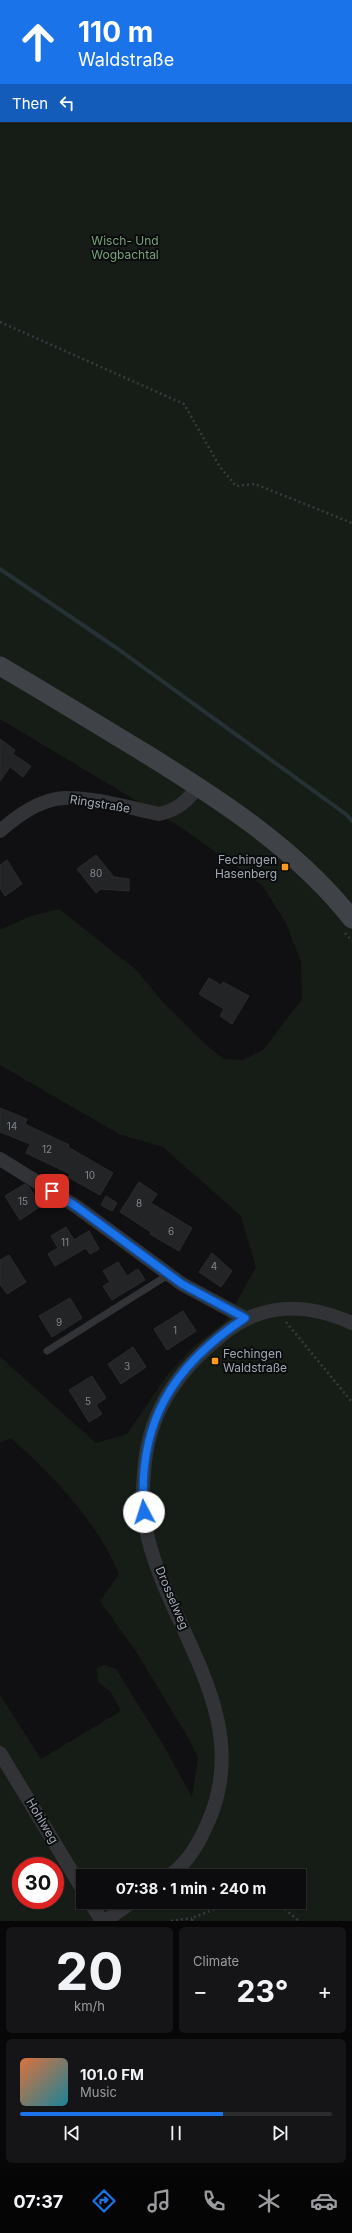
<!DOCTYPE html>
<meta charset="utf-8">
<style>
body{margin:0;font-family:Inter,sans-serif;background:#151517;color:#f1f3f6;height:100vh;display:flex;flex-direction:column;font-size:15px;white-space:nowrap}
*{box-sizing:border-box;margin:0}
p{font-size:13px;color:#9a9b9e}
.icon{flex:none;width:22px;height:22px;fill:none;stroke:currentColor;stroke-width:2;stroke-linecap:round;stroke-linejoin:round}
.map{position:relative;height:1921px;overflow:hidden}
.side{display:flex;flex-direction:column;gap:6px;padding:6px;background:#070708;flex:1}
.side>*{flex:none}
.top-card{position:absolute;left:0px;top:0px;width:352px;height:122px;box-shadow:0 1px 3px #0004,0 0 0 1px #2c2c2e;background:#1a73e8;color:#fff;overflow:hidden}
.speed{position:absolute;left:12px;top:1857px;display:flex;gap:8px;font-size:20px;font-weight:700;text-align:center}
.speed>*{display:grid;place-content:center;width:52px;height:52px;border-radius:50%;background:#0c0c0e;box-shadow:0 1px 3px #0004,0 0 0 1px #2c2c2e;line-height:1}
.speed .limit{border:6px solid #d22;background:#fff;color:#111}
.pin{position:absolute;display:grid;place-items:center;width:34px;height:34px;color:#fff;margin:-17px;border-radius:8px;box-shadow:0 2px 6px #0006}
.me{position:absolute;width:44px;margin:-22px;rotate:355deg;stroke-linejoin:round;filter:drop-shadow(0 0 3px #0008)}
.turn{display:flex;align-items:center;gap:14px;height:84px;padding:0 12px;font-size:18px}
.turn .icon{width:52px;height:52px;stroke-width:2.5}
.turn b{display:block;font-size:28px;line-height:34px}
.then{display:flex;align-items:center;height:38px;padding:0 12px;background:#0003;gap:8px;font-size:15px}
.big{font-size:30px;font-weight:700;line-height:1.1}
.side .widget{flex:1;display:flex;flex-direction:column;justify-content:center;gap:6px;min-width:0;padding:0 14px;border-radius:6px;background:#151517}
.side .dial{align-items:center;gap:0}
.dial b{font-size:52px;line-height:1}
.song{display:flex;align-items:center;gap:12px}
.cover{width:48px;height:48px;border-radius:6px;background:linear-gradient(135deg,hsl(20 70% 55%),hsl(190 70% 35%))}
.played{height:4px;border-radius:2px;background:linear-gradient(90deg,#1a73e8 65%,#2c2c2e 65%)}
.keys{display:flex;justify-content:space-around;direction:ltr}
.heat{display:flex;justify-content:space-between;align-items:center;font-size:22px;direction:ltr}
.side .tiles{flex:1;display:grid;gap:6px;grid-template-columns:1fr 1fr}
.widget:last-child{grid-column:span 2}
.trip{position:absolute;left:76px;top:1869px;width:230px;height:40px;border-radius:0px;background:#0c0c0e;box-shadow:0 1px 3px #0004,0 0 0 1px #2c2c2e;font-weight:700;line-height:40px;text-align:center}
.tabs{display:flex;height:64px;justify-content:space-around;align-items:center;background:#050506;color:#9a9b9e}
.tabs .icon{width:28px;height:28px}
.tabs .selected{color:#1a73e8}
.tabs b{font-size:18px;color:#f1f3f6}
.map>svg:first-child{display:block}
.green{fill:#161d17;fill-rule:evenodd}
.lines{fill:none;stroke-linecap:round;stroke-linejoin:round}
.stream{stroke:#263136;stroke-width:4}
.building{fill:#232426;stroke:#2a2b2e}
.path{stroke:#373a3e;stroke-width:2.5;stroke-dasharray:2 3;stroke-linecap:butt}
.service{stroke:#313337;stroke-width:7}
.minor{stroke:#313337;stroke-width:14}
.secondary{stroke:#3f4247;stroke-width:19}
.route-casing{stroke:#114b97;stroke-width:10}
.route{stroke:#1a73e8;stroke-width:7}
.poi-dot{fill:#ff981c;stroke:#0b0c0d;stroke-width:1.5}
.labels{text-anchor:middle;stroke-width:4;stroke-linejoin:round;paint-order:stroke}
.number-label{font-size:10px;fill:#808790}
.park-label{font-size:12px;fill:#78a176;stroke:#0b0c0d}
.street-label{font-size:12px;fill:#a0a9b4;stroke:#0b0c0d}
.poi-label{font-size:12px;fill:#a0a9b4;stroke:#0b0c0d;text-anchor:end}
</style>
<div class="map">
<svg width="352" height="1921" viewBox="0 0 352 1921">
<rect width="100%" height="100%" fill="#101012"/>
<path class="green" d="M0 0H352V1921H0V1695L41 1759 121 1711 111 1692 98 1682 97 1668 104 1665 116 1669 162 1743 192 1797 198 1758 190 1741 137 1653 100 1601 119 1574C97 1521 53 1476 11 1438L0 1443V1357L96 1443 127 1434 168 1374 193 1347 226 1321 256 1267 241 1216 163 1147 119 1134 0 1065V930L31 916 59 909 136 970 164 1003 203 1042 223 1059 243 1060 263 1050 302 999 301 962 286 923 262 885 182 828 0 719ZM1 1H351V121H1ZM21 1866H55V1900H21ZM83 1876H299V1902H83Z"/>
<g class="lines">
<polyline class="stream" points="0,569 118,649 347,815 352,821"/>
</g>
<g class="building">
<polygon points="0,739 15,750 13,754 31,766 23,777 10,767 0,781"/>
<polygon points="96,855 114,877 129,879 129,891 101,889 96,893 77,869"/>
<polygon points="7,860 22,884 5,896 0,888 0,865"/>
<polygon points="209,978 221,985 223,982 249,996 232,1024 220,1016 224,1009 199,994"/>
<polygon points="0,1108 27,1119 25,1124 69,1145 68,1147 113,1173 100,1195 68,1177 70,1174 26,1153 30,1144 0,1132"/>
<polygon points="139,1182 157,1194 151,1203 192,1228 179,1251 150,1234 151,1232 120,1212"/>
<polygon points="25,1184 29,1187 41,1206 20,1220 5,1196"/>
<polygon points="106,1196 117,1203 112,1211 101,1205"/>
<polygon points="66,1227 74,1240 89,1231 99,1249 90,1254 86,1248 55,1266 48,1254 58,1248 51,1236"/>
<polygon points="212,1253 232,1271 221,1287 199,1272"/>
<polygon points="9,1255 26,1282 7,1294 0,1284 0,1260"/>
<polygon points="118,1262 127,1276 138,1269 145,1280 112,1300 103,1286 110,1282 103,1271"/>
<polygon points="70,1298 82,1318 52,1337 39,1316"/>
<polygon points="183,1311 196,1331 167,1350 154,1329"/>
<polygon points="133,1347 146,1367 121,1384 108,1364"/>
<polygon points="92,1376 106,1398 96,1405 102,1414 89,1422 69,1390"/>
</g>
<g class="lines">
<g class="path">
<polyline points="351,82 352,82"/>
<polyline points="0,92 1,92"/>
<polyline points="0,122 16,121"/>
<polyline points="0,322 184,404 220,467 236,486 255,484 352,523"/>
<polyline points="345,933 352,941"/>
<polyline points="286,1322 352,1402"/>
<polyline points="266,1902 286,1910 299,1921"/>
<polyline points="171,1921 192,1918"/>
<polyline points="192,1921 192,1918 231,1903 259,1902"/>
</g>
<polyline class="service" points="47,1351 168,1275"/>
<g class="minor">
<path d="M0 831C18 815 43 797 68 798 97 798 130 808 159 814 177 810 188 801 198 786"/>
<polyline points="0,1159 77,1207 182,1284 245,1318"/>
<polyline points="0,1753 83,1890"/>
<path d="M169 1876C189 1862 200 1841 209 1820 255 1713 164 1625 145 1525 141 1504 143 1483 145 1462 151 1408 180 1369 221 1336 261 1302 305 1302 352 1323"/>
<polyline points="90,1902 102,1921"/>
<polyline points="105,1921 132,1902"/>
</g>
<path class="secondary" d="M0 666C48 694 95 723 143 752 219 799 296 848 352 919"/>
</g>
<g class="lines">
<defs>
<path id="route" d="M52 1191 77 1207 182 1284 245 1318C172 1366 137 1424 144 1512"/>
</defs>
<use href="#route" class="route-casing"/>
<use href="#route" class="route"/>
</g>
<g class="poi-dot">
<rect x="281" y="863" width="8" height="8" rx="2"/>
<rect x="211" y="1357" width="8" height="8" rx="2"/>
</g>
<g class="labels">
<g class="number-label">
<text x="96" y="877">80</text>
<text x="12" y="1130">14</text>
<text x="47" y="1153">12</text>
<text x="90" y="1179">10</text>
<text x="23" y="1205">15</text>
<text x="139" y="1207">8</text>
<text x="171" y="1235">6</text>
<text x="65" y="1246">11</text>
<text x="214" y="1270">4</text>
<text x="59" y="1326">9</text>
<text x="175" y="1334">1</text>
<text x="127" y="1370">3</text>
<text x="88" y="1405">5</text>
</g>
<g class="park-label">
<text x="125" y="245">Wisch- Und<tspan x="125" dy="14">Wogbachtal</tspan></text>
</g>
<g class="street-label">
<text transform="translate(100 804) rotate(9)" y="4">Ringstraße</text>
<text transform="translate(172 1598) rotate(67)" y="4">Drosselweg</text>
<text transform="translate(42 1821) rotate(59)" y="4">Hohlweg</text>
</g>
<g class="poi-label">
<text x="277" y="864">Fechingen<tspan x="277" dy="14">Hasenberg</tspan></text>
<text x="223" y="1358" text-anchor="start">Fechingen<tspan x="223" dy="14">Waldstraße</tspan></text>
</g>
</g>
</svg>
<div class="speed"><div class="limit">30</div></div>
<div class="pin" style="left:52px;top:1191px;background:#d93025"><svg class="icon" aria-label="arrive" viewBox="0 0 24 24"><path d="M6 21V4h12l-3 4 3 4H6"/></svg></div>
<svg class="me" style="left:144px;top:1512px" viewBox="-20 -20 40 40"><circle r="19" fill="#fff"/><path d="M0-13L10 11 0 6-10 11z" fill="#1a73e8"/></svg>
<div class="trip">07:38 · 1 min · 240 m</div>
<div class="top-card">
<div class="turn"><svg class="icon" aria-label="ahead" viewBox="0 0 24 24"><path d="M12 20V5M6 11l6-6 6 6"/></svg><div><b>110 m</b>Waldstraße</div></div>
<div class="then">Then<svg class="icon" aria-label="left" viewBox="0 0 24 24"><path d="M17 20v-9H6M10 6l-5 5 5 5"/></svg></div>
</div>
</div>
<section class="side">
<div class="tiles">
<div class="widget dial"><b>20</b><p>km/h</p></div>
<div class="widget"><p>Climate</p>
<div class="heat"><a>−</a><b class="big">23°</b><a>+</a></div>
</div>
<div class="widget">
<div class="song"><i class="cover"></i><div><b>101.0 FM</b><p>Music</p></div></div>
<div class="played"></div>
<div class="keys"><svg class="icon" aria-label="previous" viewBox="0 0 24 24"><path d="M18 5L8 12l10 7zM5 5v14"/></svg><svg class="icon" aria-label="pause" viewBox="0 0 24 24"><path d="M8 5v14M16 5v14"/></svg><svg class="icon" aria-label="next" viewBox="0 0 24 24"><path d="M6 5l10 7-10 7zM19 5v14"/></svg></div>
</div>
</div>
</section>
<nav class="tabs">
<b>07:37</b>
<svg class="icon selected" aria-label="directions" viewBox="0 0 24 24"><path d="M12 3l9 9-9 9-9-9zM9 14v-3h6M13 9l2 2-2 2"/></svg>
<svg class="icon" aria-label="music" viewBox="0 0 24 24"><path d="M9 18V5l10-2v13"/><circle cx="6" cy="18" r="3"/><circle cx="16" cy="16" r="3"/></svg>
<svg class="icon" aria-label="phone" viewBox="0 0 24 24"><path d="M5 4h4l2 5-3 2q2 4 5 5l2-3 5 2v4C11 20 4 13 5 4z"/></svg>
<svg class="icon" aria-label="climate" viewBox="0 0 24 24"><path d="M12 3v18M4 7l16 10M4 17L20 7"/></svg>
<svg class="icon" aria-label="car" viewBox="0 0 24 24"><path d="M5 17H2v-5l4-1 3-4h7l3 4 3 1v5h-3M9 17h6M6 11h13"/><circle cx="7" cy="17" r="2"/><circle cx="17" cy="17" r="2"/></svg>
</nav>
